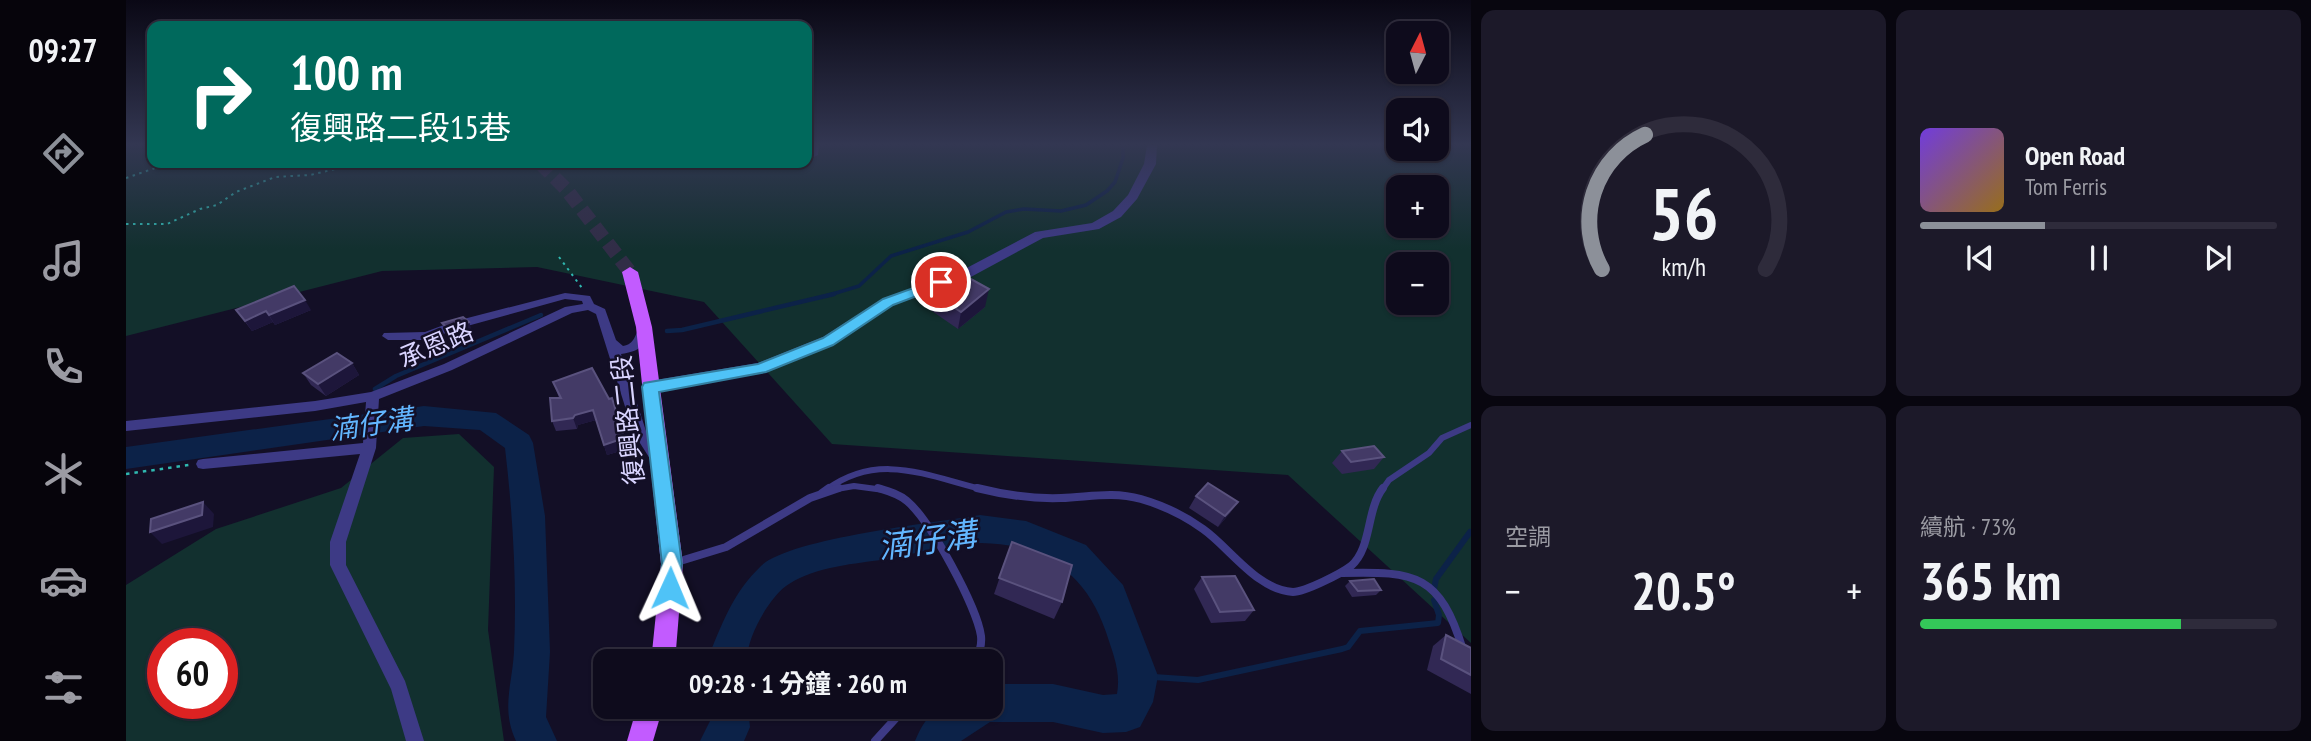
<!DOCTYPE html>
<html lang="zh-TW">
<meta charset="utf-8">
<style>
body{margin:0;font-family:"PT Sans Narrow","Noto Sans TC",sans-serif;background:#1c1929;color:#f1f3f6;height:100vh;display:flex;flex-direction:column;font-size:26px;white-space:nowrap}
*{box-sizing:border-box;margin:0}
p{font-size:23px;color:#9b9ba3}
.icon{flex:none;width:38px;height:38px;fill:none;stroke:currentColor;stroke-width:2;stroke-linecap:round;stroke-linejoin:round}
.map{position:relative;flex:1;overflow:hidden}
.drawer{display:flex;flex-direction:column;gap:10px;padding:10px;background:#08060f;width:840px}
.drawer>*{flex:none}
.hud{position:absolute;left:21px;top:21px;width:665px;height:147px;border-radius:14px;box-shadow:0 2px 5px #0004,0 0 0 2px #2e2b3b;background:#00695c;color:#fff;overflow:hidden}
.needle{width:46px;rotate:6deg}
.fabs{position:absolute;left:1260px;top:21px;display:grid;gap:14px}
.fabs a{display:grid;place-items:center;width:63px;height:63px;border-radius:14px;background:#0e0b1c;box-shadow:0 2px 5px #0004,0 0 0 2px #2e2b3b;font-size:35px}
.speed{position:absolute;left:21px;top:628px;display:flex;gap:14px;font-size:35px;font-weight:700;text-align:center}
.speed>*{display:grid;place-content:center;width:91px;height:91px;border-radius:50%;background:#0e0b1c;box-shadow:0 2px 5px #0004,0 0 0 2px #2e2b3b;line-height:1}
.speed .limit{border:10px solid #d22;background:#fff;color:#111}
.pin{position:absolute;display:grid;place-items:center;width:60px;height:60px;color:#fff;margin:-30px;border:4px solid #fff;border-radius:50%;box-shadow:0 2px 7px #0007}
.me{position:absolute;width:77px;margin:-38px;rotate:1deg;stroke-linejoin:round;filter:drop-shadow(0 0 5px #0008)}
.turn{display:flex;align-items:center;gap:24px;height:147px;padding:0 28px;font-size:32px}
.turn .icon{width:91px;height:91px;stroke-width:2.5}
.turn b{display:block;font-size:49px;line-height:60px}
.big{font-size:52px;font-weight:700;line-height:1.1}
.drawer .tile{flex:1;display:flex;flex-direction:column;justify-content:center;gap:10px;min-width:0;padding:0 24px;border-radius:14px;background:#1c1929}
.drawer .dial{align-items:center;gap:0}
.dial svg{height:182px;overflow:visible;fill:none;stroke:#2e2b3b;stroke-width:7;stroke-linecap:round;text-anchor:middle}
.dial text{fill:#f1f3f6;stroke:none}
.song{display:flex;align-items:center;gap:21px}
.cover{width:84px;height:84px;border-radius:10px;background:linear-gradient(135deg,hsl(260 70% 55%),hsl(40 70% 35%))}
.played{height:7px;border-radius:4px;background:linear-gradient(90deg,#8c9099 35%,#2e2b3b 35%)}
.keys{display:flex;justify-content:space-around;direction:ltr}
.heat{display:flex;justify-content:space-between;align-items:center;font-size:38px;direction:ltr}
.charge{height:10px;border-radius:5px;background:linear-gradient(90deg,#34c759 73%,#2e2b3b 0)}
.drawer .tiles{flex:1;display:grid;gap:10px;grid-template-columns:repeat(2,1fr)}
.trip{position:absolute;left:467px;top:649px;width:410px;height:70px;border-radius:14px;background:#0e0b1c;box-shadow:0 2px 5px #0004,0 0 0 2px #2e2b3b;font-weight:700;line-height:70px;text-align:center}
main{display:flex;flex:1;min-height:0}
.tabs{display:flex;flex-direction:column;width:126px;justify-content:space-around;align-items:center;background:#06040b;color:#9b9ba3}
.tabs .icon{width:49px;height:49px}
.tabs .selected{color:#8c9099}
.tabs b{font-size:32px;color:#f1f3f6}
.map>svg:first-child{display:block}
.green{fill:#12302f;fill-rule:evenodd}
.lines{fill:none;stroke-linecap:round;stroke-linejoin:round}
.stream-far2{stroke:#0c2248;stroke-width:3.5}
.stream-far1{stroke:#0c2248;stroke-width:4.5}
.stream{stroke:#0c2248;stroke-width:6}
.river{fill:#0c2248;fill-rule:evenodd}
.primary-tunnel{stroke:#312d47;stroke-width:14;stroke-dasharray:14 7;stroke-linecap:butt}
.path-far1{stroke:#2fb8b0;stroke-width:2;stroke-dasharray:2.5 4.5;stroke-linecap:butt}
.path{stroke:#2fb8b0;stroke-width:2.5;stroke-dasharray:3.5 5;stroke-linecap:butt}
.service-far1{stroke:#3d3a85;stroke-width:6}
.service{stroke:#3d3a85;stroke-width:8}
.minor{fill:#3d3a85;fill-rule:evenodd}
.tertiary{fill:#3d3a85;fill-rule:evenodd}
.primary{fill:#c25bff;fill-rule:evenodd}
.wall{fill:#312854}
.shaded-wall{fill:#1d163a}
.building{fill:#433a66;stroke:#5a527e;stroke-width:2}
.route{fill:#4fc3f7;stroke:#337fa1;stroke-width:2}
.labels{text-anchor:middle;stroke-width:5;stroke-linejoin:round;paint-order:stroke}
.street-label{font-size:26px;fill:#d9d4ff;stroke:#130f26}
.water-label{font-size:28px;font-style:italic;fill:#62b6ff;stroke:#130f26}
.near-water-label{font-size:33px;font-style:italic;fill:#62b6ff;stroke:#130f26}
</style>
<main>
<nav class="tabs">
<b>09:27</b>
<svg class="icon selected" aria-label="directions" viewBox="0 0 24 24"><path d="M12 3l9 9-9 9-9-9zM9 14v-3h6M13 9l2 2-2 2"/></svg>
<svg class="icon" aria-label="music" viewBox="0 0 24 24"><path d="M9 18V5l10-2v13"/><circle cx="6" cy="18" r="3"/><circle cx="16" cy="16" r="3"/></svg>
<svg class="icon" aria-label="phone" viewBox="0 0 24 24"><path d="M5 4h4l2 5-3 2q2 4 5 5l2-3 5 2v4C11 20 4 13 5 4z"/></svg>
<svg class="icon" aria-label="climate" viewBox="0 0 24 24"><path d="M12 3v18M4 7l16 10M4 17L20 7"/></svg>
<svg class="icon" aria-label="car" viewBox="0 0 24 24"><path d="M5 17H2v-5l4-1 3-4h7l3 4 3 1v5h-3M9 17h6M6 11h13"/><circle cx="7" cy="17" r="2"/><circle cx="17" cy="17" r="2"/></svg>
<svg class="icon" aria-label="filters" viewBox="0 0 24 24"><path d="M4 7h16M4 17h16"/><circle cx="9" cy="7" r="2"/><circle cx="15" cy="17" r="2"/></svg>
</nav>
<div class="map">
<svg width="1345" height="741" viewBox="0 0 1345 741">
<rect width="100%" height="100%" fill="#130f26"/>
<g class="green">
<path d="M0 145H26V163H681V145H1272V149L1345 145V643L1162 475 706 444 578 302 411 267 256 271 0 336ZM1272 187H1311V226H1272ZM1272 264H1311V303H1272Z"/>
<path d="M333 434 368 467 362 630 378 741H0V585L90 529 215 488 277 438ZM37 644H96V704H37Z"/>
</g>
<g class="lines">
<polyline class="stream-far2" points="700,296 733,286 765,256 842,232 880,212 898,209 935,211 960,205 981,191 989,182 997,158 997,145"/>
<g class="stream-far1">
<polyline points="541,331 556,330 708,294"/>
<polyline points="249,389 270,376 415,315"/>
<polyline points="222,425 224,416"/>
</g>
<g class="stream">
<polyline points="1308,589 1310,579 1344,532"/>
<polyline points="1013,676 1072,680 1216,649 1222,647 1234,631 1312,623 1313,615 1308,600"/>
</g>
<g class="river">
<path d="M298 406 370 413 403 435 407 443 419 516 424 652 420 717 431 741H390C375 709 386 686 388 652 391 584 387 516 379 448L354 430 298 426 0 469V447Z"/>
<path d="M854 515 900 521 960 545 997 585 1032 676 1027 702 1014 727 1000 732 977 733 927 722H864L835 741H789C807 698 823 707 864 707V684H927L977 695 991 694C995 671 987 654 980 632 960 573 918 544 855 543 829 542 788 554 761 559 729 564 691 566 663 584 644 595 619 640 621 662H585L584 653C598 619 608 592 635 566 664 538 809 523 854 515Z"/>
<polygon points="584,707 622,707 624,727 618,741 574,741 584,721"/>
</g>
<polyline class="primary-tunnel" points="414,163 440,189 504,272"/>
<g class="path-far1">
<polyline points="0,178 44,163"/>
<polyline points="0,224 41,224 74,209 91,205 110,192 149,177 184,175 235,163"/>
<polyline points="433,257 456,288"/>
</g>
<polyline class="path" points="0,474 63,465"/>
<g class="service-far1">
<path d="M700 490C753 451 801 476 859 490"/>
<polyline points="705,490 728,486 758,490"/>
<polyline points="1256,490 1263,480 1303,453 1316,438 1345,425"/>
</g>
<g class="service">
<path d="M752 488C762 491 773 494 781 501 804 520 851 607 855 636 856 646 853 653 849 662"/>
<path d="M851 488C879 495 907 499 935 498 964 497 986 491 1015 499 1036 505 1059 516 1077 529 1104 548 1131 590 1167 592 1179 592 1216 573 1225 566 1246 548 1240 510 1257 488"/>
<polyline points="696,493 703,488"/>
<polyline points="551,562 600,547 684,498 713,488"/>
<path d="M1216 573C1291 571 1314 575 1337 650"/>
<polyline points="749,741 780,707"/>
</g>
<g class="minor">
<polygon points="685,145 693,145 692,155 681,160"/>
<polygon points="543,163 580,163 564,169 544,165"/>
<path d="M439 293 464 296 468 304 479 309 490 340 497 346C509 344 509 335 514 325L518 324 524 328C517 347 515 351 495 354L520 431 538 458 536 462 531 463 526 462 507 432 470 314 462 310 446 313 326 370 253 399 250 448 220 542V565L279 681 298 741H280L265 689 204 565V542L234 454 77 469 72 468 70 464 72 460 77 459 237 443 240 402 189 411 0 431V421L189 401 245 392 318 364 439 307 457 304 456 301 439 299 334 328 300 340H262L256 336 258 333 299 332 326 322Z"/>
</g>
<polygon class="tertiary" points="1021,145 1031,145 1030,164 1011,199 995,217 973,229 917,238 843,278 767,305 707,345 641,372 524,393 516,387 524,381 632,363 697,337 757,299 833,272 909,232 966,223 987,211 1002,195 1018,164"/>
<g class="primary">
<polygon points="504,267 512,272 526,327 557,564 549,662 525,662 535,564 510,327 496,272"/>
<polygon points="511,707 537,707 527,741 501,741"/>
</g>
</g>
<g class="wall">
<polygon points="805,292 859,307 832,329 803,309"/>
<polygon points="110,310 185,310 149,325 147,322 126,331"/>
<polygon points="316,323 347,334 329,343 321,335"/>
<polygon points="226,363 233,375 200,396 185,385 177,373"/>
<polygon points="427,382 498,438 501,449 481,455 470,420 452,425 451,429 430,431 426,421 433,398"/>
<polygon points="1216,451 1258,457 1248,469 1216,474 1206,463"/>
<polygon points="1070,496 1112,502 1104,513 1092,527 1063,508"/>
<polygon points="886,542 936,602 928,619 868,594"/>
<polygon points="1076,577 1128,610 1119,621 1085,623 1068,589"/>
<polygon points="1224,581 1255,590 1250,595 1226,597 1219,586"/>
<polygon points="1320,635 1345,648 1345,694 1301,670 1307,646"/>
</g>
<g class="shaded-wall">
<polygon points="863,289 859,307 832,329 835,312"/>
<polygon points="179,300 185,310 149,325 143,315"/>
<polygon points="140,311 147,322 126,331 119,321"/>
<polygon points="343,322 347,334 329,343 324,331"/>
<polygon points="226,363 233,375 200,396 192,384"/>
<polygon points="467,410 470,420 452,425 451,429 447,418 449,415"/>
<polygon points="498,438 501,449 481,455 478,445"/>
<polygon points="77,502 88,514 87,527 36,544 24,532"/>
<polygon points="1112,502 1104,513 1092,527 1099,516"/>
</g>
<g class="building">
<polygon points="834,273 863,289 835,312 805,292"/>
<polygon points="168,286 179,300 143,315 140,311 119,321 110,310"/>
<polygon points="337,317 343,322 324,331 316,323"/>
<polygon points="211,353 226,363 192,384 177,373"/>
<polygon points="466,368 483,399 486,398 498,438 478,445 467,410 449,415 447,418 426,421 424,398 435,398 427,382"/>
<polygon points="1248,446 1258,457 1225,462 1216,451"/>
<polygon points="1082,483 1112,502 1099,516 1070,496"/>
<polygon points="77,502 76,515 24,532 25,519"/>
<polygon points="886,542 946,565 936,602 873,578"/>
<polygon points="1109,576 1128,610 1094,612 1076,577"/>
<polygon points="1248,579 1255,590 1232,591 1224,581"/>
<polygon points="1320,635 1345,648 1345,675 1315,659"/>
</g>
<linearGradient id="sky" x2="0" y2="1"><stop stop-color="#0a0815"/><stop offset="0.58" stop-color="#333752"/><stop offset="1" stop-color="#333752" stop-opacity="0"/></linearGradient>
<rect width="1345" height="249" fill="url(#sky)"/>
<polygon class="route" points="815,278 822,282 820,285 767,305 707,345 640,372 533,392 556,564 551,595 544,597 536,595 533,588 536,564 516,387 518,383 632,364 697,338 757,299"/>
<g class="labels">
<g class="street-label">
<text transform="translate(310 345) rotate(-23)" y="9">承恩路</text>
<text transform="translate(502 420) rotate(-96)" y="9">復興路二段</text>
</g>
<g class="water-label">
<text transform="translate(245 424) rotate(-8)" y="10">湳仔溝</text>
</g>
<g class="near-water-label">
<text transform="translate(801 540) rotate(-8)" y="12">湳仔溝</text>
</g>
</g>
</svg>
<div class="fabs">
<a><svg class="needle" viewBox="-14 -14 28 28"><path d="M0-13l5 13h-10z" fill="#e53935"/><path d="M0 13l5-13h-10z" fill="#9b9ba3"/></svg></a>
<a><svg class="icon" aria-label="sound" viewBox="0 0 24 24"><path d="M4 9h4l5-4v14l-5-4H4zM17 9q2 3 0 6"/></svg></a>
<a>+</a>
<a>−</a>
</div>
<div class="speed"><div class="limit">60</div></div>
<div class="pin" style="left:815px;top:282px;background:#d93025"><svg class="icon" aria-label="arrive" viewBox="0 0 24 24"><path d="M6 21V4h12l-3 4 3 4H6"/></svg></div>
<svg class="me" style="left:544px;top:588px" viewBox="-20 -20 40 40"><path d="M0-17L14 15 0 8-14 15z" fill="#4fc3f7" stroke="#fff" stroke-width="4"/></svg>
<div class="trip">09:28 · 1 分鐘 · 260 m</div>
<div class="hud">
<div class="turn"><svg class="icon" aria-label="right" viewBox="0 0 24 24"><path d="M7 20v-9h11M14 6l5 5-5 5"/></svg><div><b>100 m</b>復興路二段15巷</div></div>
</div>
</div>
<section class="drawer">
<div class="tiles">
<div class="tile dial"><svg viewBox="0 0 100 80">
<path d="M14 69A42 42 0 1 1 86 69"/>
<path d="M14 69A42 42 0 0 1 33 10" stroke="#8c9099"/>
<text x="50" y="56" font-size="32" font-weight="700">56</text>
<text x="50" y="72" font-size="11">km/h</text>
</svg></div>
<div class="tile">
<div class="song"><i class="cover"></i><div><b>Open Road</b><p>Tom Ferris</p></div></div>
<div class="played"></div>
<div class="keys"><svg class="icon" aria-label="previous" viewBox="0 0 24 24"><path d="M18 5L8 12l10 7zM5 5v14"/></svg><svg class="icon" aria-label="pause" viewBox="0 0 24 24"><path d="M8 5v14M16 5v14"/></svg><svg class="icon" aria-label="next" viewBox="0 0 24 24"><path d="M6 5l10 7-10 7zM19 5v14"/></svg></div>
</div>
<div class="tile"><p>空調</p>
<div class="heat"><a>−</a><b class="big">20.5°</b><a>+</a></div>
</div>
<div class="tile"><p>續航 · 73%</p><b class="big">365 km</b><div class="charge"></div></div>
</div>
</section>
</main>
